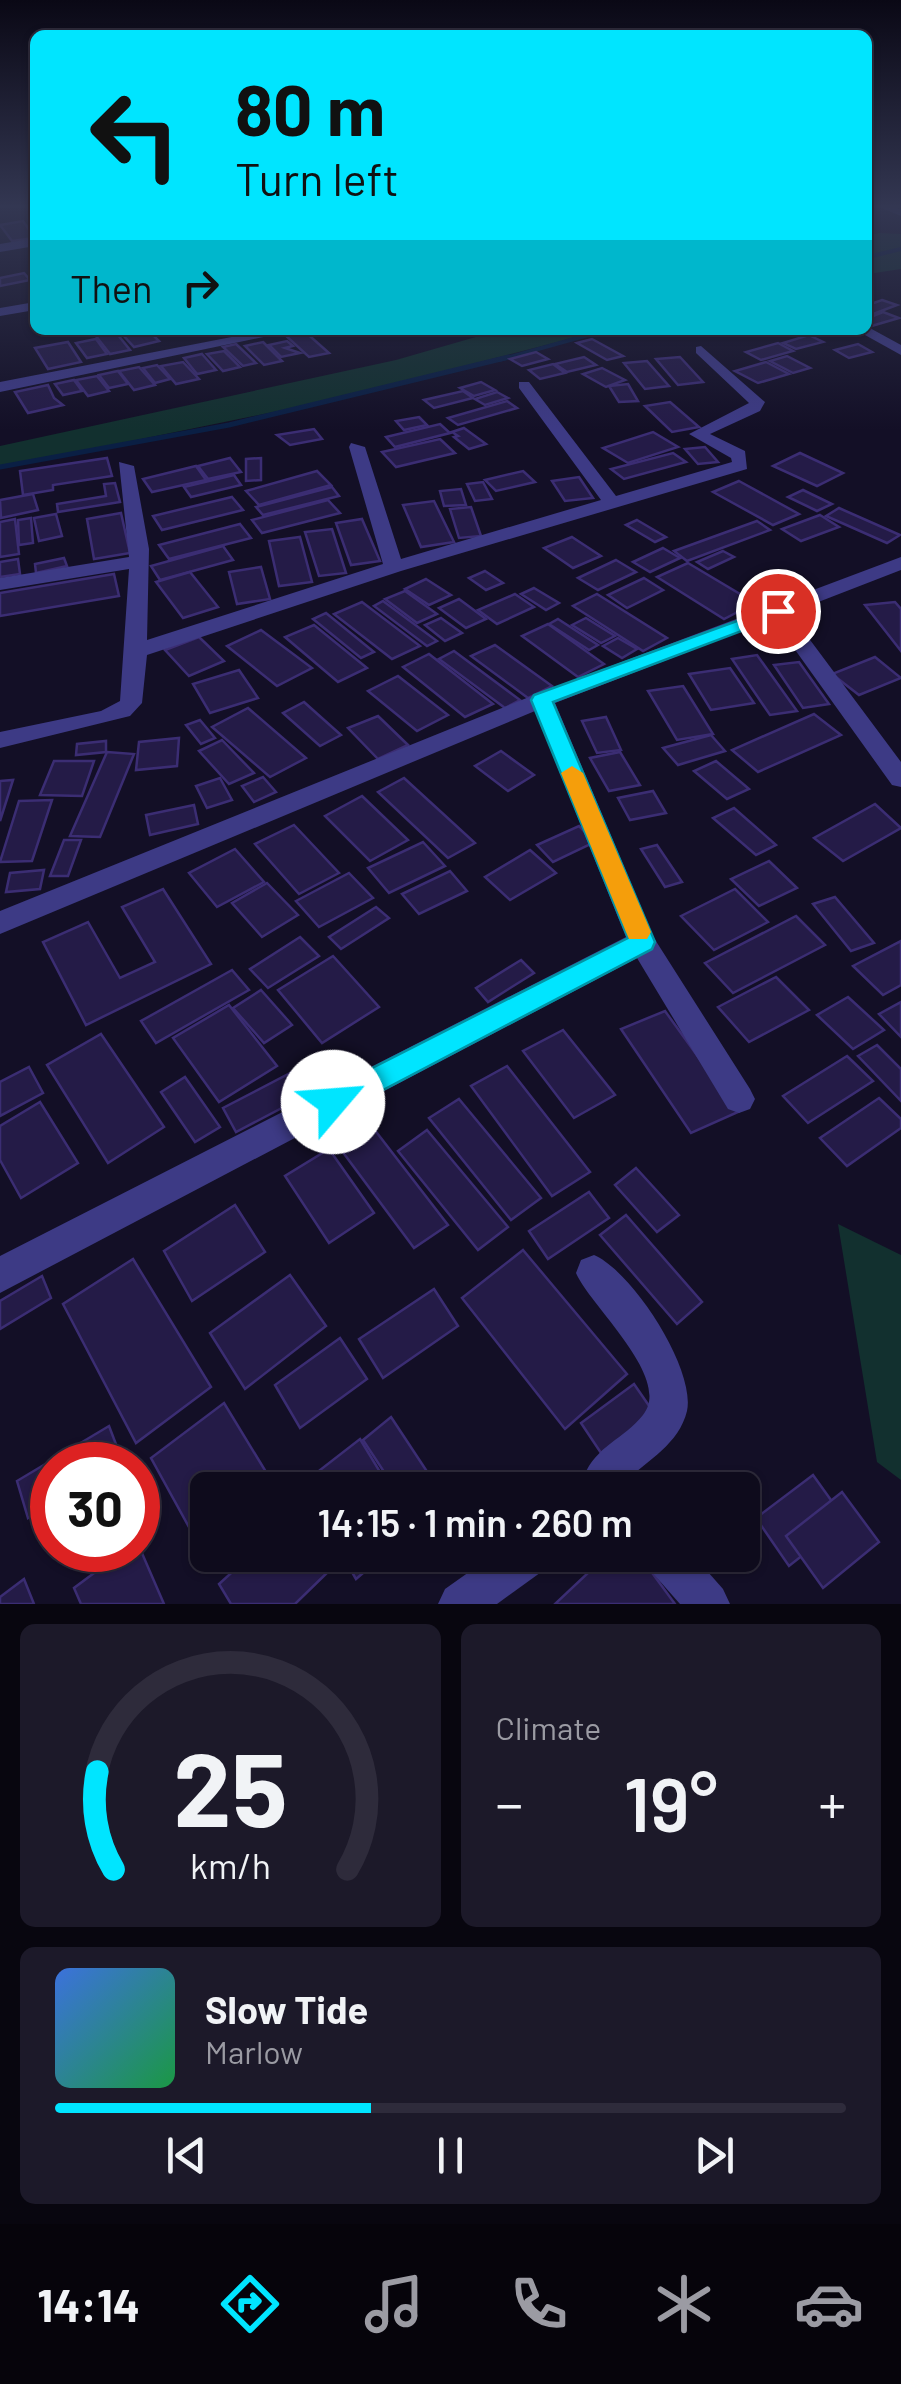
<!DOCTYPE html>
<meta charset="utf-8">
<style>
body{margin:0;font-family:Barlow,sans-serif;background:#1c1929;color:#f1f3f6;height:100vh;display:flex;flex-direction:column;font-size:38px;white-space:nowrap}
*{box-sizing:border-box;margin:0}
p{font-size:32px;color:#9b9ba3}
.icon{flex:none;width:55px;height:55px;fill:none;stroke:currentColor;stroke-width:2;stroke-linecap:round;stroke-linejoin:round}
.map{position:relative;height:1604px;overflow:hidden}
.sheet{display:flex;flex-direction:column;gap:20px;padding:20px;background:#08060f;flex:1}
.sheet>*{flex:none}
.hud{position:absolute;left:30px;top:30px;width:842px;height:305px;border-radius:15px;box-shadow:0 2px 8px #0004,0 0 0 2px #2e2b3b;background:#00e5ff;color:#111;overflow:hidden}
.speed{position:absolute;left:30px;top:1442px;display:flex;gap:20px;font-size:50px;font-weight:700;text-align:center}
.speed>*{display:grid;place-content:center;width:130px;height:130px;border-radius:50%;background:#0e0b1c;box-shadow:0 2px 8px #0004,0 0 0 2px #2e2b3b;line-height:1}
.speed .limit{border:15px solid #d22;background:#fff;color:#111}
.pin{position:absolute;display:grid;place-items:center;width:85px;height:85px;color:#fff;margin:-42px;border:5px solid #fff;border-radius:50%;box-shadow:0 2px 10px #0007}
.me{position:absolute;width:110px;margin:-55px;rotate:63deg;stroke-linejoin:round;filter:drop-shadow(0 0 8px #0008)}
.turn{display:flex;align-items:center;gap:35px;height:210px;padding:0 40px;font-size:45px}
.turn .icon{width:130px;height:130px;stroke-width:2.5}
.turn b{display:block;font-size:70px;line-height:85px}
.then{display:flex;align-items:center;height:95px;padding:0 40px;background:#0003;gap:20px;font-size:38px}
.big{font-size:75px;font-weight:600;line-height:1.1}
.sheet .tile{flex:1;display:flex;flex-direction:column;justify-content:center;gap:15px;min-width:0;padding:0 35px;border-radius:15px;background:#1c1929}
.sheet .dial{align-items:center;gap:0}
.dial svg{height:260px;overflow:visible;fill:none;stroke:#2e2b3b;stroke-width:7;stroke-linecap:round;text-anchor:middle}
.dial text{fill:#f1f3f6;stroke:none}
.song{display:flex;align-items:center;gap:30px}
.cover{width:120px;height:120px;border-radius:15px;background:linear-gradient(135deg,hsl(220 70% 55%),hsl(140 70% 35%))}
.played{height:10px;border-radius:5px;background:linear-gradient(90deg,#00e5ff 40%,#2e2b3b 40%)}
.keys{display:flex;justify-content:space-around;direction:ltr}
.heat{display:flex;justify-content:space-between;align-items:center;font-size:55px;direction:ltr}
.sheet .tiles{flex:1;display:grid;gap:20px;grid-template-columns:1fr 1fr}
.tile:last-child{grid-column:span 2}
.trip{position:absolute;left:190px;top:1472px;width:570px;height:100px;border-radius:15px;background:#0e0b1c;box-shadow:0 2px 8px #0004,0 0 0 2px #2e2b3b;font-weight:600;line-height:100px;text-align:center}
.tabs{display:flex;height:160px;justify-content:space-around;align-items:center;background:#06040b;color:#9b9ba3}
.tabs .icon{width:70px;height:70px}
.tabs .current{color:#00e5ff}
.tabs b{font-size:45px;color:#f1f3f6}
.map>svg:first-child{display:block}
.green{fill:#12302f}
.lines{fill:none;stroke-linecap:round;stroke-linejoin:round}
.stream-far1{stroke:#0a1f44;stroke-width:4}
.stream{stroke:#0a1f44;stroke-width:5}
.building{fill:#241b47;stroke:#3b2d73;stroke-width:2.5}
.minor{fill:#3d3a85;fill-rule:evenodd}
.route{fill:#00e5ff;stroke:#0095a6;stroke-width:2.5}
.slow{fill:#f59e0b}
</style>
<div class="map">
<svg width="901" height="1604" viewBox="0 0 901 1604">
<rect width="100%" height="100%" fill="#130f26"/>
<g class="green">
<polygon points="879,233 901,234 901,269 868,274 868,236"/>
<polygon points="500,330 604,330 337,399 0,468 0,446 396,360"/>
<polygon points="838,1224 901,1255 901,1480 877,1462"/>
</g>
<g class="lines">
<g class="stream-far1">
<polyline points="868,257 901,249"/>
<polyline points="499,360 606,330"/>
</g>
<polyline class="stream" points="0,467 229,425 509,357"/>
</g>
<g class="building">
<polygon points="23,221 35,238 12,241 0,225"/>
<polygon points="24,273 30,280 0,286 0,278"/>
<polygon points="882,300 897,305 868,316 868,305"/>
<polygon points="883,312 899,318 868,327 868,318"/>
<polygon points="114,330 130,350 110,354 92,331"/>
<polygon points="148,330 159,341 134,347 123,335"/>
<polygon points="303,330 329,353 309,357 284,334"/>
<polygon points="809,335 823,342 796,349 783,343"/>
<polygon points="96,339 107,354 87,358 76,343"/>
<polygon points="592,339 623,356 607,360 577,343"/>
<polygon points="287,341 293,346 285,348 300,353 281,357 269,345"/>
<polygon points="68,342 81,362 48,369 35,348"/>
<polygon points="263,342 282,361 264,365 245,346"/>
<polygon points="778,343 793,351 761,360 746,352"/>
<polygon points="236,344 256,363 243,366 223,347"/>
<polygon points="858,344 872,352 849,358 835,350"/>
<polygon points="224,351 240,367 223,371 207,354"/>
<polygon points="536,352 548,359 522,366 510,359"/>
<polygon points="202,354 216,370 197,374 184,358"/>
<polygon points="787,356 810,368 793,373 770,361"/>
<polygon points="584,357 596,365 567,372 555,364"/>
<polygon points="680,357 703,382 678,385 656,359"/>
<polygon points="647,361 669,386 645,389 624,363"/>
<polygon points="183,362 199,379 176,384 161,366"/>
<polygon points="766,362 789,374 758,383 735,371"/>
<polygon points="553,364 565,373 540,379 529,370"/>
<polygon points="157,365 170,379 155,383 143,368"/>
<polygon points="139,367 155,385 134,390 119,371"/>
<polygon points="602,368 625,380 606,387 583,374"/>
<polygon points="118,371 128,384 109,388 99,375"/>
<polygon points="97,376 109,391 88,396 76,380"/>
<polygon points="74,380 82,391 63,395 55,384"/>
<polygon points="481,382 495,390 474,396 460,388"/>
<polygon points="628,384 638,401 619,402 609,386"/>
<polygon points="48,385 54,398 63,405 28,413 15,392"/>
<polygon points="463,391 473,398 434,408 424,400"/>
<polygon points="497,392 508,398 485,405 475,399"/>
<polygon points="507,401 517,408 458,425 448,418"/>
<polygon points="670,402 699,427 672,432 645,406"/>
<polygon points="419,417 427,425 404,430 396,421"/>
<polygon points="440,424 450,433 395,447 386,437"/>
<polygon points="464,428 486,444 469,449 454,437 458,436 452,432"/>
<polygon points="314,429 322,439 290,445 277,435"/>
<polygon points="653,432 678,447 628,463 603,448"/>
<polygon points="440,439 455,453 396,467 382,452"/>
<polygon points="705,447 718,462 698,464 685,449"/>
<polygon points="673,453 686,462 624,479 611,469"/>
<polygon points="800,453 843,473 817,486 773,466"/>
<polygon points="107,458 112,476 53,485 53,490 23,495 20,471"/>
<polygon points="230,458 241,472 208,479 198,466"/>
<polygon points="261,458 261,480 246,481 246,459"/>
<polygon points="196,466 206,480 152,492 143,479"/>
<polygon points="317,471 331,485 259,505 246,491"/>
<polygon points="523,471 535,482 496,491 485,480"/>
<polygon points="234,475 241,485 191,497 184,487"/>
<polygon points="579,477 593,498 565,501 552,481"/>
<polygon points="739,481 799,514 773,525 713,492"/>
<polygon points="483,482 492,499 475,501 467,484"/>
<polygon points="115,483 120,502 58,512 57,504 106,496 104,484"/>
<polygon points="332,487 339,496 263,515 256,507"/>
<polygon points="461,489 466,505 444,506 440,491"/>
<polygon points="803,490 832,504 817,511 788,497"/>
<polygon points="33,494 38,510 1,518 0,500"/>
<polygon points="232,497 243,510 162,530 153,516"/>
<polygon points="328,500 340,513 262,533 252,520"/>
<polygon points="434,501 454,542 421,547 403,505"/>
<polygon points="471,507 481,536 459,538 450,509"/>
<polygon points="839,508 900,535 887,543 826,516"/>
<polygon points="121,513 130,553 94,559 87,519"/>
<polygon points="56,514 62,536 39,541 34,518"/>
<polygon points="820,515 839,527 801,541 782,529"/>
<polygon points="31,518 33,543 19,545 18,520"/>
<polygon points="15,519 19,554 0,557 0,522"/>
<polygon points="362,519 380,561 351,565 336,523"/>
<polygon points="637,520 666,537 655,542 626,525"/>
<polygon points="757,521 770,530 687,561 674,551"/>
<polygon points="240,524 251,538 169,559 159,545"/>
<polygon points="332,529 346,573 319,576 305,532"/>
<polygon points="300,537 312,582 279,586 269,541"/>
<polygon points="572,537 601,556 573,568 544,548"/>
<polygon points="223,546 233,560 160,580 151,566"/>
<polygon points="663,548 680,558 650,572 633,562"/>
<polygon points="723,551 734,557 708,569 697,562"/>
<polygon points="64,558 67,566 36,573 35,564"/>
<polygon points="18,559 20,574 0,577 0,562"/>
<polygon points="616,560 636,572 598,590 578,578"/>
<polygon points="688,563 755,603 724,619 657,577"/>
<polygon points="261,567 270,599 237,604 229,572"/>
<polygon points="485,571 503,583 486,590 469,578"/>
<polygon points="190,572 218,607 183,618 156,582"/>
<polygon points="114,574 119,596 0,616 0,593"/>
<polygon points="644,578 663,590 627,608 608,595"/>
<polygon points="426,579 451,595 429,605 405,589"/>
<polygon points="534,588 559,603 546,610 521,594"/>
<polygon points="405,591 437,614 417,623 385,599"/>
<polygon points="515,594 534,607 497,624 478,610"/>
<polygon points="597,594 667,638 643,651 573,606"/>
<polygon points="459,599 486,619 466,628 439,608"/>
<polygon points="383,601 437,641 427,646 374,606"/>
<polygon points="362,602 420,646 392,659 334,614"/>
<polygon points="895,602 901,609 901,651 865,605"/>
<polygon points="326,613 374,652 361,658 313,619"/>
<polygon points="441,618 462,633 445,641 425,625"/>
<polygon points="586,618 615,636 601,643 572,625"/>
<polygon points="558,619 598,645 589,650 549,624"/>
<polygon points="548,624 604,664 578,677 522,636"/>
<polygon points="314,625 367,668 338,682 285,637"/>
<polygon points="261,630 312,668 277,686 227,646"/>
<polygon points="199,637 224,661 189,676 165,650"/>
<polygon points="618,638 637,649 622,658 603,646"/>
<polygon points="495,645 552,686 528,698 471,656"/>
<polygon points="454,651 520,700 505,708 439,659"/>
<polygon points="429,654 493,704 465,717 403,667"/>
<polygon points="757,655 797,711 770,715 732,659"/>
<polygon points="875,657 901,678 859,695 832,674"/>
<polygon points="799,662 829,704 803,708 774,665"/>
<polygon points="730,668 754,703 711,710 689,674"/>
<polygon points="239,670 258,698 210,713 193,684"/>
<polygon points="398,676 448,715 417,731 368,691"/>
<polygon points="683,686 713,734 677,740 648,691"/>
<polygon points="304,702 341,735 320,746 283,713"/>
<polygon points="248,708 306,758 270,777 212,727"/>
<polygon points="814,714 841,735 758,772 732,750"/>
<polygon points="378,716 408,745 378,759 348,728"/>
<polygon points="606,717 621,750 597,753 582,721"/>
<polygon points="200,720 215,738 201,744 186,725"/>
<polygon points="711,735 725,751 678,765 663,748"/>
<polygon points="179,738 177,766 136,770 139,742"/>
<polygon points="222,740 254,773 229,784 199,751"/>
<polygon points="106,741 106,752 76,755 77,744"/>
<polygon points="501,751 534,775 508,791 475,766"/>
<polygon points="107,752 134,754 100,837 70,836"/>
<polygon points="620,752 640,785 609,791 590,758"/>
<polygon points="54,761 94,761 82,796 40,795"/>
<polygon points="716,761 749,789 727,799 694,771"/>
<polygon points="263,777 276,792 254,802 242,786"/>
<polygon points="220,778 232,800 207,808 196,786"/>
<polygon points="404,778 475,843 448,858 378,792"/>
<polygon points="13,780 0,821 0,781"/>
<polygon points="653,791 666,813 630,820 618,798"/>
<polygon points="362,796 408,840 370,861 325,816"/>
<polygon points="52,800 32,861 0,862 19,801"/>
<polygon points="875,804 901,828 843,861 814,838"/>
<polygon points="194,805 198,824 150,835 146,815"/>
<polygon points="734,808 776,845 756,855 713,818"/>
<polygon points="294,825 339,873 299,894 255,844"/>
<polygon points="579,826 595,842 553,862 537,845"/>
<polygon points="64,840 81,840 68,876 50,876"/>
<polygon points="423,842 445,866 389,893 368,868"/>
<polygon points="657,845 682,882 665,887 641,849"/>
<polygon points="235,849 264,882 217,907 189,873"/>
<polygon points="530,850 556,873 510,900 485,877"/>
<polygon points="769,861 797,888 759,906 731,879"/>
<polygon points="44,870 40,889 6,892 10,873"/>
<polygon points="450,871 467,891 419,914 402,894"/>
<polygon points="349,873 373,898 319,927 296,901"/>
<polygon points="267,883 298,915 262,937 232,903"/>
<polygon points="163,889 211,964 86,1025 43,942 88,922 120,978 155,962 122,907"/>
<polygon points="735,889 768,922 714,950 681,916"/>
<polygon points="835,897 874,943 851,951 813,904"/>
<polygon points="376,907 389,918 341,949 329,937"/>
<polygon points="796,916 825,945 733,993 705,963"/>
<polygon points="300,937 319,956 268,988 250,969"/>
<polygon points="901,941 901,985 883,995 853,966"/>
<polygon points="333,956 379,1007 322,1043 278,990"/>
<polygon points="521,960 534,973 488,1002 476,988"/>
<polygon points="232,970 249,990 156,1043 141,1021"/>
<polygon points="776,977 809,1010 749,1042 718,1007"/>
<polygon points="261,990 292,1025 264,1043 233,1008"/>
<polygon points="848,997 884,1030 853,1049 817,1015"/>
<polygon points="901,1002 901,1037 879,1014"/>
<polygon points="229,1005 277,1066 219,1102 173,1038"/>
<polygon points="665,1011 738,1112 691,1133 621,1029"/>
<polygon points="563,1030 615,1095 574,1118 523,1051"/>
<polygon points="101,1034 164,1127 108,1163 47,1065"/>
<polygon points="877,1045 901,1069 901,1101 858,1056"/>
<polygon points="323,1056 337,1079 236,1132 223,1108"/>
<polygon points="847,1056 873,1081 808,1123 783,1096"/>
<polygon points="507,1066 590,1172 552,1196 471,1086"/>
<polygon points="29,1067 43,1093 0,1116 0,1082"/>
<polygon points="185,1077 220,1127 195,1142 161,1092"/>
<polygon points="879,1098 901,1119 901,1128 847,1166 820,1138"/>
<polygon points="459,1099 541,1198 511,1220 429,1118"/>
<polygon points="40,1102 78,1163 21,1198 0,1160 0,1126"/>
<polygon points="374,1129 448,1225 414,1248 342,1151"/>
<polygon points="427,1130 508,1227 478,1250 398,1151"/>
<polygon points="329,1149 374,1213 329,1243 285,1176"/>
<polygon points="636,1168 679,1215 657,1232 615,1185"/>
<polygon points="589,1192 609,1218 548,1259 529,1231"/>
<polygon points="235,1205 265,1252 192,1301 164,1251"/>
<polygon points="626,1215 702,1302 677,1324 600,1235"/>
<polygon points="523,1250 627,1374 565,1429 462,1298"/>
<polygon points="133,1259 211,1387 136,1443 63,1304"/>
<polygon points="290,1275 326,1326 245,1389 210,1333"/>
<polygon points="42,1276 51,1298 0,1329 0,1301"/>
<polygon points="434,1289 458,1326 383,1378 359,1339"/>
<polygon points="340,1338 367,1379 300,1428 275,1385"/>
<polygon points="634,1384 654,1413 601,1453 581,1423"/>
<polygon points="224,1403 277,1490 208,1490 208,1555 229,1555 212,1569 151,1458"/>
<polygon points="391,1417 428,1473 408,1490 396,1490 363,1440"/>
<polygon points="109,1426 122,1460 114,1465 52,1465 52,1503 28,1518 17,1481"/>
<polygon points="360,1439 391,1490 305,1490 302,1484"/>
<polygon points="813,1475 846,1521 789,1566 756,1518"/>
<polygon points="842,1492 879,1542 823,1588 786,1536"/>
<polygon points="138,1544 164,1604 81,1604 74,1588 125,1550 138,1550"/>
<polygon points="251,1555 325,1555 333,1567 295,1604 231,1604 219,1584"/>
<polygon points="342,1555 384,1555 356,1579"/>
<polygon points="607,1555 639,1555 675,1604 555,1604"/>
<polygon points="24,1579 34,1604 0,1604 0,1597"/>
</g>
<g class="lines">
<g class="minor">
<polygon points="878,205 901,209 901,216 879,207"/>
<polygon points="35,238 35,246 0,252 0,244"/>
<polygon points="35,302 35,310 0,316 0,308"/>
<polygon points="868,327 901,345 901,355 856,330"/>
<polygon points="268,330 297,330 0,392 0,382"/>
<polygon points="701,346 765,402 760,411 710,434 745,451 747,469 401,571 147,655 142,703 130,716 0,748 0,732 101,711 120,701 129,569 0,590 0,578 129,557 119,462 134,466 149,549 147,640 383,564 349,447 351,443 365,447 401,559 601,500 519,388 519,382 529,382 616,496 732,462 731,458 689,434 749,403 696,353 696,347"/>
<polygon points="901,557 901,570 790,613 901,762 901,787 892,785 773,619 555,703 654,938 750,1089 755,1099 750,1109 739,1113 728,1109 637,958 0,1293 0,1256 626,937 535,711 0,934 0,911 534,695"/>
<path d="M594 1255C632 1271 696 1369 687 1411 679 1444 648 1460 626 1481L628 1490H588L584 1476C596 1446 624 1439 643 1415 673 1378 590 1306 576 1273L581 1260Z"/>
<polygon points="493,1555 550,1555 544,1570 497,1604 438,1604 445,1589"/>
<polygon points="644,1555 693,1555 723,1589 730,1604 680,1604 650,1570"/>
</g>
</g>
<linearGradient id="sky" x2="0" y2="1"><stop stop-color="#0a0815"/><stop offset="0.48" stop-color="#333752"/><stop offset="1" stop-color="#333752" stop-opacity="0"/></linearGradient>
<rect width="901" height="430" fill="url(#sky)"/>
<polygon class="route" points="778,606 784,607 784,615 553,702 655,942 652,949 343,1111 333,1115 323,1111 319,1102 323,1093 628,938 531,700 534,695"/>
<polygon class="slow" points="572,766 583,773 651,932 647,939 629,939 626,932 561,773"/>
</svg>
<div class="speed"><div class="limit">30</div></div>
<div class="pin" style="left:778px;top:611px;background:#d93025"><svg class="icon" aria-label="arrive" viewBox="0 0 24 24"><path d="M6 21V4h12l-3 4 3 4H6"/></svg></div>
<svg class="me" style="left:333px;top:1102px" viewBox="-20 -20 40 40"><circle r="19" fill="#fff"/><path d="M0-13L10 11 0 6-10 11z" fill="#00e5ff"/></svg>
<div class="trip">14:15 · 1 min · 260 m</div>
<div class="hud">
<div class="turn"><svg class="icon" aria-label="left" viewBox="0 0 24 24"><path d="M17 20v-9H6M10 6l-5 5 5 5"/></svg><div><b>80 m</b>Turn left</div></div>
<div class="then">Then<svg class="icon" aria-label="right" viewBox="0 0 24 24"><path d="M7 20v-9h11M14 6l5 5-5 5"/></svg></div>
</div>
</div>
<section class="sheet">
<div class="tiles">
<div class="tile dial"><svg viewBox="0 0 100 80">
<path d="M14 69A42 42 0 1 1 86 69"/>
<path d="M14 69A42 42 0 0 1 9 39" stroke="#00e5ff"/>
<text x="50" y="56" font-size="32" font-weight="700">25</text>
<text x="50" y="72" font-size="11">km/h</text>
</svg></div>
<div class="tile"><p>Climate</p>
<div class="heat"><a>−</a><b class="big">19°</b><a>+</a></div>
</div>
<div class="tile">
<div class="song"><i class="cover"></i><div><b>Slow Tide</b><p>Marlow</p></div></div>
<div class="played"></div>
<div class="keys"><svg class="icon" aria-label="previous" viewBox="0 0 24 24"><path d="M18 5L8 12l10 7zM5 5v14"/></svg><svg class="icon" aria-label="pause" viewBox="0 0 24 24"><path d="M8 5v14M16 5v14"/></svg><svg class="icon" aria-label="next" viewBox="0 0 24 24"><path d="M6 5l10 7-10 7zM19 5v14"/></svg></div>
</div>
</div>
</section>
<nav class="tabs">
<b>14:14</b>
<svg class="icon current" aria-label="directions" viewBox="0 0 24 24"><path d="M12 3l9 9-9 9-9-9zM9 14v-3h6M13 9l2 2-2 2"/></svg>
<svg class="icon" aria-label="music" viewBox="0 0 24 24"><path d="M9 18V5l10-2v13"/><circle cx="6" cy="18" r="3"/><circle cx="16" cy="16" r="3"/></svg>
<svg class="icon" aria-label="phone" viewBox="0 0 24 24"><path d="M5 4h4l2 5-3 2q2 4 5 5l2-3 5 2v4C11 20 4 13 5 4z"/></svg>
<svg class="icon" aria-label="climate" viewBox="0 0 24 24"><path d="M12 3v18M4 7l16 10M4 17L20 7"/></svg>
<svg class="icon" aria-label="car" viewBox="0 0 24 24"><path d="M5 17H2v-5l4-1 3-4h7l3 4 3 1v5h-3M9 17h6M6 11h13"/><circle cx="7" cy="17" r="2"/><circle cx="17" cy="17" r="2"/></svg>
</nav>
